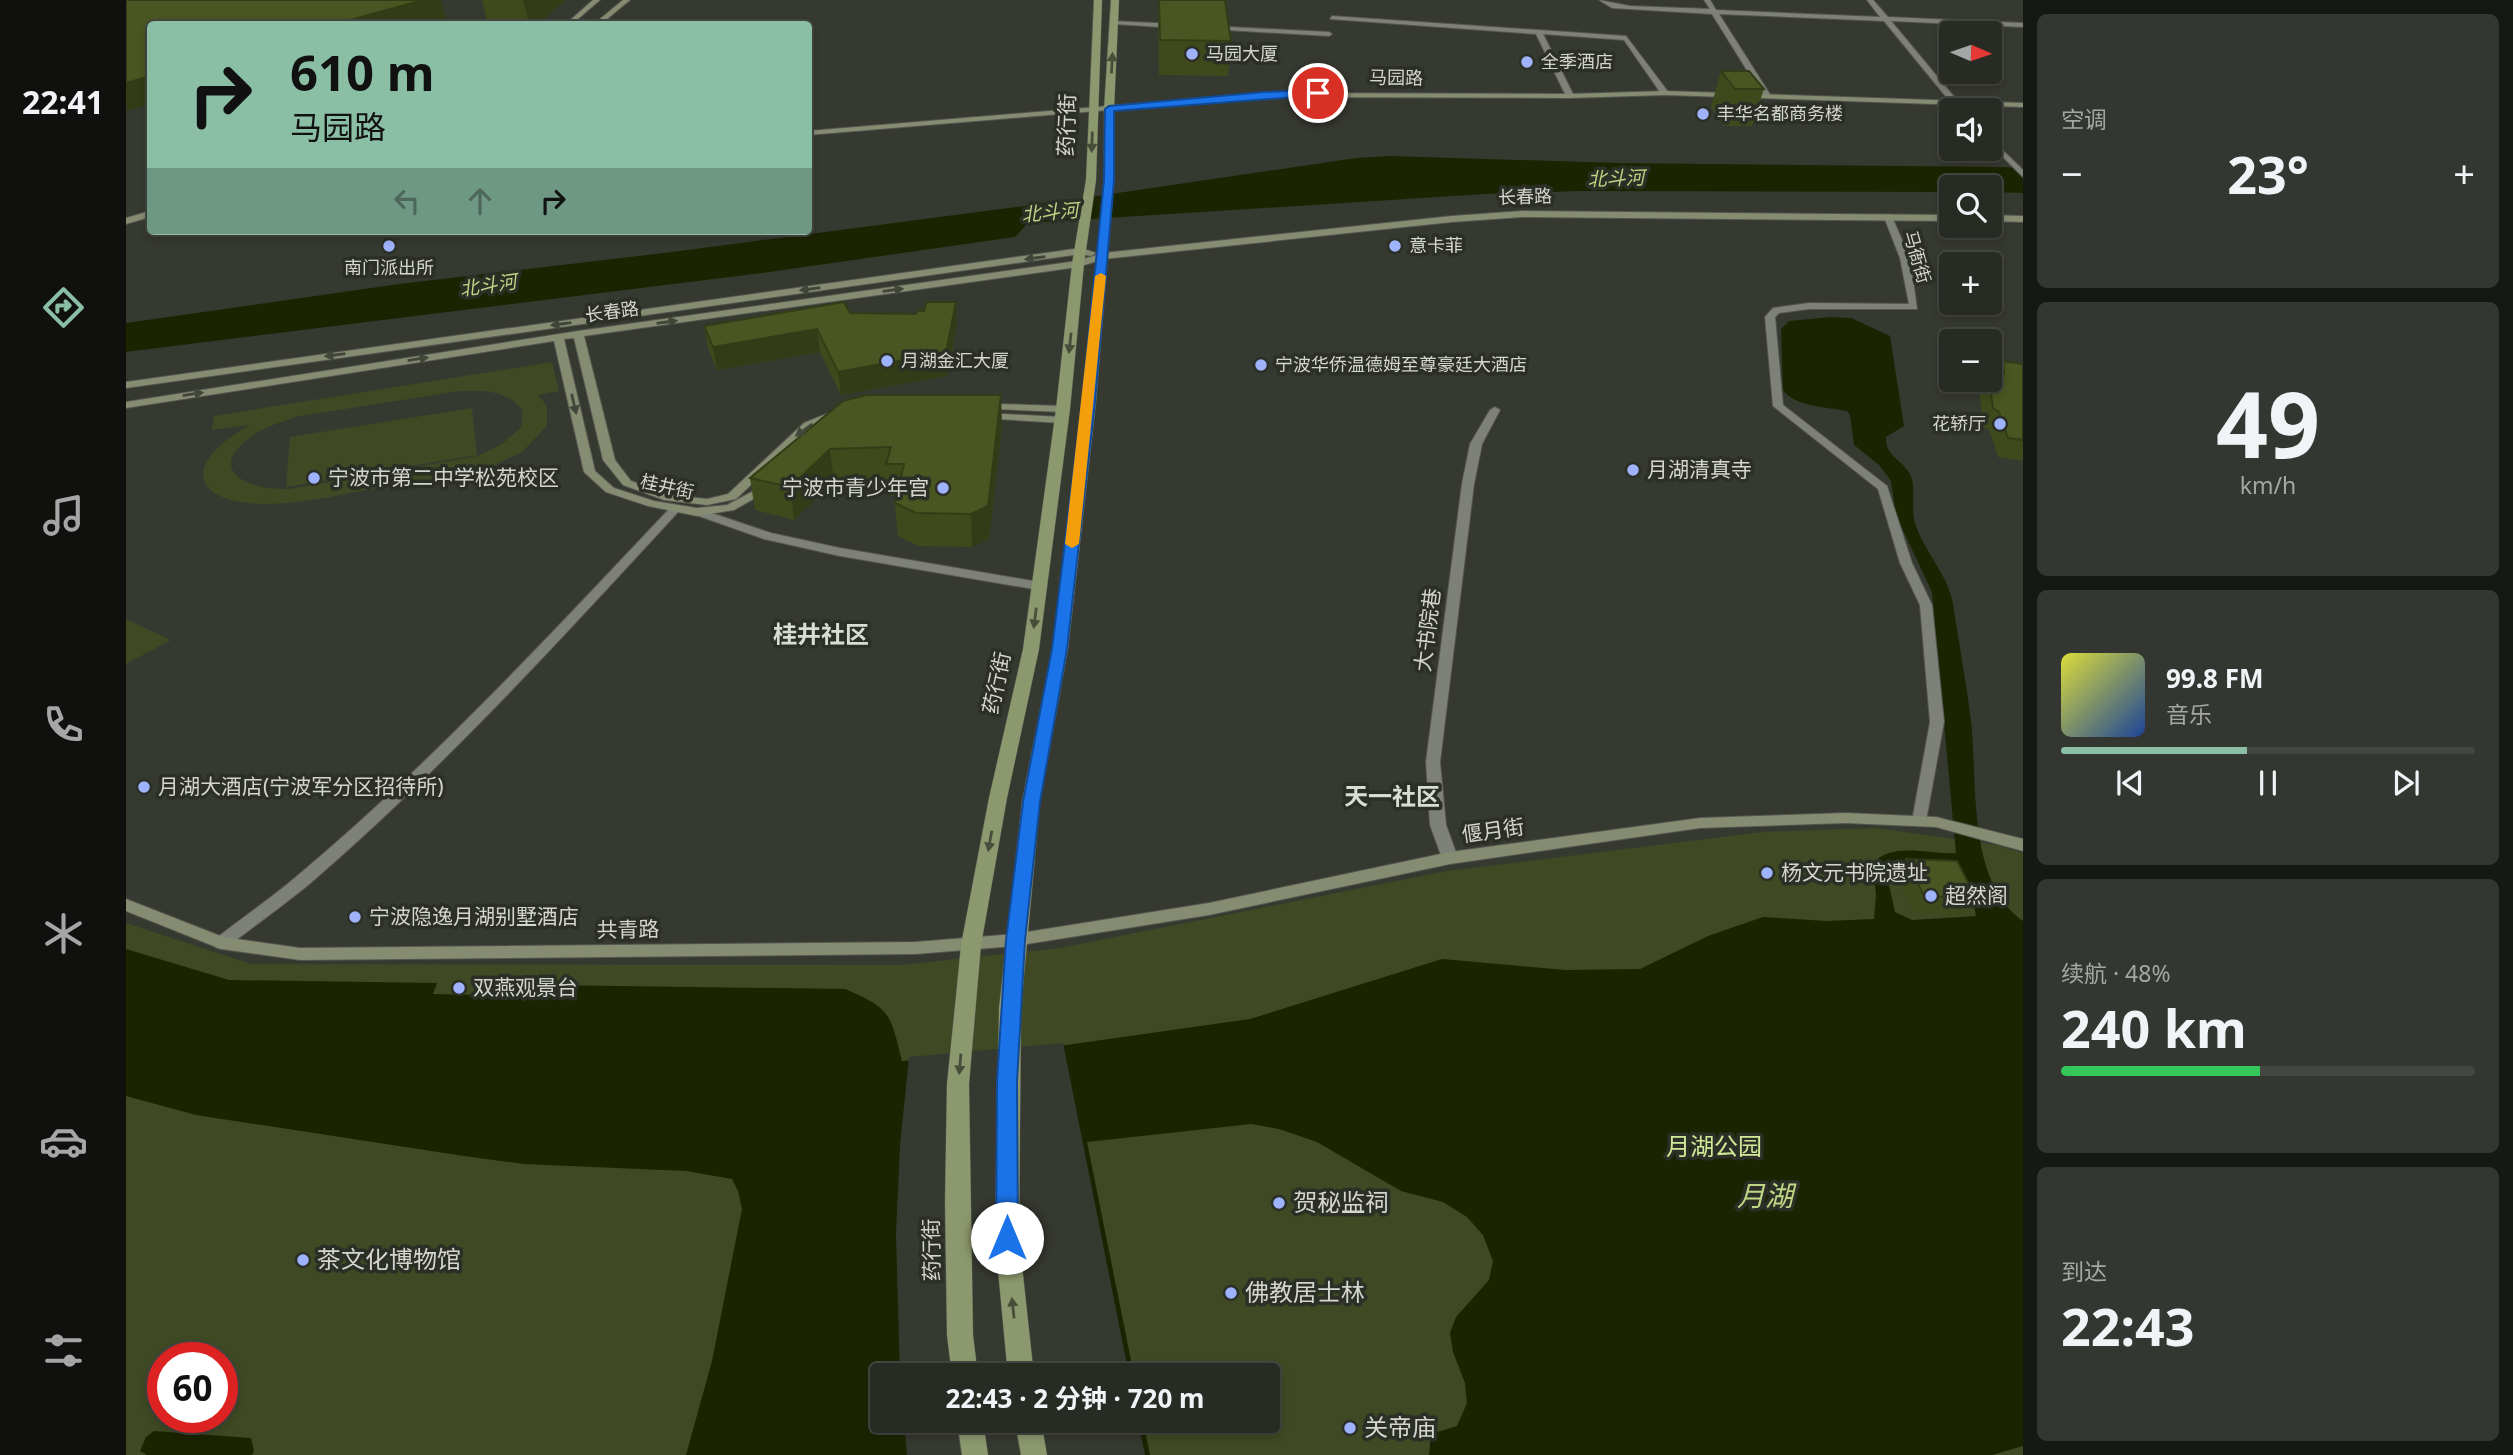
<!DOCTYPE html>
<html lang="zh">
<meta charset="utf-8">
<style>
body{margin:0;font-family:"Noto Sans","Noto Sans SC",sans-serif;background:#343731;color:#f1f3f6;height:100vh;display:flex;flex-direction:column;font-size:26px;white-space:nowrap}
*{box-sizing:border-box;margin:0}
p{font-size:23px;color:#a5a7a6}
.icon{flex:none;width:38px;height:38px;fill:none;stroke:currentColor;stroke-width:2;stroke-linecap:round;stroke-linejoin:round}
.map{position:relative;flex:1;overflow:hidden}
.drawer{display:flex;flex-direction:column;gap:14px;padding:14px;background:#161814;width:490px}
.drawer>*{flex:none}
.hud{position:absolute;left:21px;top:21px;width:665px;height:214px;border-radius:7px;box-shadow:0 4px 10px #0003,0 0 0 2px #444741;background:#8abfa5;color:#111;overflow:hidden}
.needle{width:46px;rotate:92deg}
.buttons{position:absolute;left:1813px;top:21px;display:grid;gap:14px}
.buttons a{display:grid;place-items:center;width:63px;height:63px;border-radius:7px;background:#282b24;box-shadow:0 4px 10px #0003,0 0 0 2px #444741;font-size:35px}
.speed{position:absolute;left:21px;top:1342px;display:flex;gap:14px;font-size:35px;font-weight:700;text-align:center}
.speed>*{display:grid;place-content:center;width:91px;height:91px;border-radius:50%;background:#282b24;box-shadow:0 4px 10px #0003,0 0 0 2px #444741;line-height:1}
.speed .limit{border:10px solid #d22;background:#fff;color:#111}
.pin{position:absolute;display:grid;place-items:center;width:60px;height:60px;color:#fff;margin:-30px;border:4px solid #fff;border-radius:50%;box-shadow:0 2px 7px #0007}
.me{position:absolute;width:77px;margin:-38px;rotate:0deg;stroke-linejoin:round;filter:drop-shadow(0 0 5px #0008)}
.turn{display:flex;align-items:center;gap:24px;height:147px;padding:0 28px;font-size:32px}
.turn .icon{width:91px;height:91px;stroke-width:2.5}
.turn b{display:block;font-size:49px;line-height:60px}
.lanes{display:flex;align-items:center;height:66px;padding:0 28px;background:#0003;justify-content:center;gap:35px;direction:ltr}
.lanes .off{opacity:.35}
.big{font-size:52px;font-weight:700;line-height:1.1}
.drawer .card{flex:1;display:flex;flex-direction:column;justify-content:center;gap:10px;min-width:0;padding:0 24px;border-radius:10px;background:#343731}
.drawer .dial{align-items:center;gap:0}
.dial b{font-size:91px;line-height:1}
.song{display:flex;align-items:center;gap:21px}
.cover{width:84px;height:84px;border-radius:10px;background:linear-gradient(135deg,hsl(60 70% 55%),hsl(220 70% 35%))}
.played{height:7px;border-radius:4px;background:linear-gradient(90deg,#8abfa5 45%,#444741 45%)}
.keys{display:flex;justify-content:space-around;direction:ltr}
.heat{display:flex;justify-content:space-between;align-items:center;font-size:38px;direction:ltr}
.charge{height:10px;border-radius:5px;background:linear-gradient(90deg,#34c759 48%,#444741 0)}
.trip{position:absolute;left:744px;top:1363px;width:410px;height:70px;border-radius:7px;background:#282b24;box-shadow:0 4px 10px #0003,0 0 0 2px #444741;font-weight:700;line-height:70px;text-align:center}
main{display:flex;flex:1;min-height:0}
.dock{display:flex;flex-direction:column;width:126px;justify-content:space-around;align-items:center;background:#10110e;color:#a5a7a6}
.dock .icon{width:49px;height:49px}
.dock .current{color:#8abfa5}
.dock b{font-size:32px;color:#f1f3f6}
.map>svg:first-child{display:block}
.green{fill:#3f4924;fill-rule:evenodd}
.water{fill:#1b2400;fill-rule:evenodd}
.pier{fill:#363930}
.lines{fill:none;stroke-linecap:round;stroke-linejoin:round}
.street-casing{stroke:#54564f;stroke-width:2}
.secondary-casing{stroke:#54564f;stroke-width:2}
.primary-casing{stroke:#54564f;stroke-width:1}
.street{fill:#7e8177;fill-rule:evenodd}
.secondary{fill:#858c72;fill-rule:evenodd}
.primary{fill:#8c986d;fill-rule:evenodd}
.wall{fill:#3f4a1c}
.shaded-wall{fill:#333c17}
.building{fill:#495621;stroke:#333c17;stroke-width:2}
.oneway{fill:#494e3b}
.oneway2{fill:#424639}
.route{fill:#1a73e8;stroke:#114b97;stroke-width:2}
.slow{fill:#f59e0b}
.poi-dot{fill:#9fb3fd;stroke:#2c2f26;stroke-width:2.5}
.labels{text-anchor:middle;stroke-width:7;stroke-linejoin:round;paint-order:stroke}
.far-poi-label{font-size:18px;fill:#d3d5cf;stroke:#2c2f26;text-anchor:start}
.far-street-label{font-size:18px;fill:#d3d5cf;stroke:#2c2f26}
.far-water-label{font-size:19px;font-style:italic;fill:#bed584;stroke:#2c2f26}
.street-label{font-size:21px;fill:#d3d5cf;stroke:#2c2f26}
.poi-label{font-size:21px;fill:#d3d5cf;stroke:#2c2f26;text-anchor:start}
.quarter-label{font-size:24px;font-weight:bold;fill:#d8dcd1;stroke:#2c2f26}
.near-park-label{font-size:24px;fill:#d1e997;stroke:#2c2f26}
.near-poi-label{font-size:24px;fill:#d3d5cf;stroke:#2c2f26;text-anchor:start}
.near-water-label{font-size:28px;font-style:italic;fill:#bed584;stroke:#2c2f26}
</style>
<main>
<nav class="dock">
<b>22:41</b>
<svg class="icon current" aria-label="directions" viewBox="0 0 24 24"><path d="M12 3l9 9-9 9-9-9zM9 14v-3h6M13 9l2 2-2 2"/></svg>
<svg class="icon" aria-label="music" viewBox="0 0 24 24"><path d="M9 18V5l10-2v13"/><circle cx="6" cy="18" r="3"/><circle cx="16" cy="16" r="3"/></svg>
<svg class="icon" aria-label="phone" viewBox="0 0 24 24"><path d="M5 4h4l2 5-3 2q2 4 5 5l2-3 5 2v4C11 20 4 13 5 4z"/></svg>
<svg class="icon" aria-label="climate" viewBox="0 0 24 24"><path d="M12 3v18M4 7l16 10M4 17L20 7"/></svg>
<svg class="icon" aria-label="car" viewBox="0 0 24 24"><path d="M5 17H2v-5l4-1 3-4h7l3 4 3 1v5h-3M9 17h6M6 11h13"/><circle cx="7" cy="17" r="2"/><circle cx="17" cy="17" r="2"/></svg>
<svg class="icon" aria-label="filters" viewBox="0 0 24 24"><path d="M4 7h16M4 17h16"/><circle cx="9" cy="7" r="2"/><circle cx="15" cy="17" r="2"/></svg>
</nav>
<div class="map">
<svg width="1897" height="1455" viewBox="0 0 1897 1455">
<rect width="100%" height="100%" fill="#363930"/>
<g class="green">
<path d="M426 362 433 391 412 395 421 406V426L396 452 367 466C328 478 287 482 246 489 211 495 176 504 140 504 123 504 84 501 78 480 72 456 106 436 123 425L86 430 88 416ZM334 391C357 390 382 390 397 411L395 427 376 444 352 456 163 489C121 490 76 470 129 434 143 425 159 421 174 416Z"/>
<polygon points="346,408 351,455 160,487 164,437"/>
<polygon points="0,619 45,640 0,664"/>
<path d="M1750 828 1871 845 1897 853V1455H0V923L125 964 775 965 934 948 1321 871 1636 832ZM37 1358H96V1418H37ZM756 1376H1141V1421H756Z"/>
</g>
<g class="water">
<polygon points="1264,156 1492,163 1876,167 1897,168 1897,193 1864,192 1864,187 1825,187 1825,192 1454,191 1359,194 902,223 889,237 636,273 0,352 0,323 273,284 538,253 951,199 1230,158"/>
<path d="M1705 317 1725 318 1764 336 1778 426 1760 437C1759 455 1773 458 1782 471 1792 484 1784 507 1789 523 1798 552 1822 574 1827 604 1833 643 1840 682 1845 720 1852 781 1840 881 1897 921V1446L1866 1455H1303L1305 1434 1331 1426 1341 1403 1339 1383 1327 1352 1324 1333 1330 1317 1363 1280 1367 1261 1357 1235 1341 1217 1317 1202 1275 1191 1191 1142 1153 1129 1125 1124 961 1142 1008 1375 756 1376V1421H1017L1024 1455H560L586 1361 616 1209 612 1191 606 1179 560 1171 398 1164 338 1156 70 1115 0 1096V949L103 980 311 983 307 994 349 995 354 984 719 989C766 1009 764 1014 776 1061L891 1052 1124 1019 1316 959 1439 970 1514 969 1582 936 1637 917 1701 921 1748 919 1750 895 1747 864C1764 841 1805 855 1830 853L1806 592 1770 515 1765 481 1753 465 1728 445 1724 415 1721 411C1701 407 1669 407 1657 390L1655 329 1663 321ZM1771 863H1801L1846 893 1850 916 1786 920 1769 912 1760 872Z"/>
<polygon points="28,1431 125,1438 128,1451 126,1455 21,1455 14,1451 20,1437"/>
</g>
<g class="pier">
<polygon points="937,1043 1003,1375 774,1375 770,1234 774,1146 783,1057"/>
<polygon points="778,1421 1012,1421 1019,1455 781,1455"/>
</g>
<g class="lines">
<defs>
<g id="street">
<polygon points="1473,0 1504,6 1584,9 1578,0 1584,0 1590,10 1754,17 1741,0 1747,0 1762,17 1897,23 1897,27 1765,21 1839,110 1831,110 1758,21 1593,14 1645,96 1641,98 1637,96 1586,14 1486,8"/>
<polygon points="1206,16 1500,36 1543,93 1536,95 1498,40 1417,34 1448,96 1444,98 1440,96 1410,34 1204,19"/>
<polygon points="986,21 1050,24 1053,26 1050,28 988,24"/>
<polygon points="1084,26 1203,32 1206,34 1203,36 1082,29"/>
<polygon points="1864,138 1897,170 1897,177 1864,144"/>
<polygon points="1762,214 1766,217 1784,258 1791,309 1683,309 1653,313 1649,317 1657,405 1761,486 1786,563 1806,605 1818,722 1800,821 1798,825 1788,825 1786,821 1804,722 1794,605 1774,563 1752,489 1647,406 1639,317 1647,308 1683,303 1783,304 1774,258 1758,217"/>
<polygon points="1369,407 1374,410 1356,444 1348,484 1314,762 1320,825 1332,858 1329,862 1319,862 1316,858 1304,825 1300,762 1336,484 1344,444 1364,410"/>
<path d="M549 505 553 507V511C434 640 315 771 181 886 155 907 127 927 101 947L95 949 89 947 87 943 89 939C116 918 144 899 170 877 305 764 424 635 545 507Z"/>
<polygon points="571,508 645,533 714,548 913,582 919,586 913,590 714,556 638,539 567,514 565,512"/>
</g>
<g id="secondary">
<polygon points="467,0 474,0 446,24 440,24"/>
<polygon points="497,0 504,0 475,24 468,24"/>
<polygon points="1539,91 1897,103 1897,107 1539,95 1444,98 1138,97 682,135 682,131 1138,93 1444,94"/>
<polygon points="24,211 24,217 0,224 0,218"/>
<polygon points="1396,211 1825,215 1825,221 1396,217 1326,222 978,259 952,267 458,336 489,460 505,481 544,495 581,499 602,494 678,423 705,412 713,412 713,416 686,427 610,499 581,505 538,500 497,485 477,460 448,338 438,339 469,471 488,488 528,501 571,508 601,505 637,486 645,486 647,488 608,510 571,516 522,506 480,492 458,472 428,341 0,408 0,402 452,331 951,261 977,253 1326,216"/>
<polygon points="1864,215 1897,216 1897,222 1864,221"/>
<polygon points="955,248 970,253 965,256 955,254 0,388 0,382"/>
<polygon points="872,404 937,406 942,409 937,412 868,409 868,405"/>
<polygon points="859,413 936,417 941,420 936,423 855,418 854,416"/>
<polygon points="1720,813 1810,817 1897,839 1897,851 1810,827 1720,823 1574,828 1324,864 1083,915 889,946 789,954 174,960 95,949 0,911 0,899 97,937 174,948 789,942 889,934 1083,903 1324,852 1574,818"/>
</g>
<g id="primary">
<polygon points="968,0 976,0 970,180 958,264 944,409 913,649 881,798 855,945 843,1084 847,1335 852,1376 826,1376 821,1335 819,1201 821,1084 830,996 835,945 863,798 897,649 930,409 946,264 960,180"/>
<polygon points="985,0 993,0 988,109 988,180 970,402 942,649 914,802 895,1008 893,1238 908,1376 882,1376 869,1238 873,1008 896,802 926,649 956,402 978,180 978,109"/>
<polygon points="831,1421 857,1421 862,1455 836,1455"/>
<polygon points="889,1421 915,1421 921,1455 895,1455"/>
</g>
</defs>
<use href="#street" class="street-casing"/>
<use href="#secondary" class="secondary-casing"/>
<use href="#primary" class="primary-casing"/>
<use href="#street" class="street"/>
<use href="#secondary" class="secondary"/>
<use href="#primary" class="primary"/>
</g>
<g class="wall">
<polygon points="356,0 440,0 412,24 362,24"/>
<polygon points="1033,0 1105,41 1102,76 1033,75 1032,31"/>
<polygon points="1595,71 1638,89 1626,126 1598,126 1585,107"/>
<polygon points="724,313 831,325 821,376 715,395 694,352 591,370 582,348 578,326"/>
<polygon points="1877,361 1897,364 1897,461 1872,457 1864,431 1858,427 1853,389 1857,380 1864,380 1872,372"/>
<polygon points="717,401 876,426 863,539 846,547 793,546 772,536 769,503 770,496 763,496 762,479 708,481 668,520 629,510 624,478"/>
<polygon points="1780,859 1850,898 1839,915 1788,913 1771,877"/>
</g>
<g class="shaded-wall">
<polygon points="297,0 315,0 320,18 299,24 210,24"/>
<polygon points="397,0 440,0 412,24 403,24"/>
<polygon points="24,76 24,104 0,111 0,83"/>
<polygon points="830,302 831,325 821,376 715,395 712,372"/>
<polygon points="691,329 694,352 591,370 587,347"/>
<polygon points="875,395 876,426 863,539 846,547 845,514"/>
<polygon points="704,449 708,481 668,520 664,487"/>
</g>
<g class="building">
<polygon points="0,0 297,0 210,24 24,24 24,76 0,83"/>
<polygon points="1033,0 1099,0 1105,41 1034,40"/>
<polygon points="1595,71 1623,71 1638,89 1609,89"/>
<polygon points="718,302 724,313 790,314 792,310 798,311 800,302 830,302 820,352 712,372 691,329 587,347 578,326"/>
<polygon points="1877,361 1897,364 1897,440 1882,438 1873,412 1867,408 1863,380 1864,370 1878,373"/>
<polygon points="740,395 875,395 862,506 845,514 790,513 769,503 778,464 760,464 765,447 704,449 664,487 624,478 717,401"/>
<polygon points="1780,859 1831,861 1850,898 1798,896"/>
</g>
<defs><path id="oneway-solid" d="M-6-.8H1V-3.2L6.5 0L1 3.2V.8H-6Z" transform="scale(1.75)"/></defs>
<g class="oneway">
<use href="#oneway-solid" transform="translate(986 63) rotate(-87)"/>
<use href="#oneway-solid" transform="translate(966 142) rotate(92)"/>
<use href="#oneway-solid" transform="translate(944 343) rotate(96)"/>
<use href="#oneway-solid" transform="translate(909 618) rotate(97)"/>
<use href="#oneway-solid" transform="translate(864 841) rotate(100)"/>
<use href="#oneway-solid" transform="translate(834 1064) rotate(95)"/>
<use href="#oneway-solid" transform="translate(887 1308) rotate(-96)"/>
</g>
<g class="oneway2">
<use href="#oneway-solid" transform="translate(909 258) rotate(172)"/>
<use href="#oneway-solid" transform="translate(684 289) rotate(172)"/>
<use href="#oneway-solid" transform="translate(767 290) rotate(-8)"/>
<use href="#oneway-solid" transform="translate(541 322) rotate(-8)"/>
<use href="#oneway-solid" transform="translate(435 324) rotate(172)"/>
<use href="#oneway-solid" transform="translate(209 355) rotate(172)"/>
<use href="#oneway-solid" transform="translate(292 359) rotate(-9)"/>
<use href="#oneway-solid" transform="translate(67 394) rotate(-9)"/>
<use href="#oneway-solid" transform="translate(448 404) rotate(77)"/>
<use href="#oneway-solid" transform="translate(678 430) rotate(144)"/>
</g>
<polygon class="route" points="1192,90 1195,95 988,111 988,180 969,402 941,649 914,802 899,940 891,1081 892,1238 889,1245 881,1248 873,1245 870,1238 871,1081 880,940 897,802 926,649 956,402 978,180 979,109 983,106 1138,92"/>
<polygon class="slow" points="975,273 980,276 953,544 946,548 939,544 969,276"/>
<g class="poi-dot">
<circle cx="1066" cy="54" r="7"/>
<circle cx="1401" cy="62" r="7"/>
<circle cx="1577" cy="114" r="7"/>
<circle cx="263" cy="246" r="7"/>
<circle cx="1269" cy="246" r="7"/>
<circle cx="761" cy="361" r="7"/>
<circle cx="1135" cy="365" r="7"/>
<circle cx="1874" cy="424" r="7"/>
<circle cx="1507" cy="470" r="7"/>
<circle cx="188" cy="478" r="7"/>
<circle cx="817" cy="488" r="7"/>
<circle cx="18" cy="787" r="7"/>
<circle cx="1641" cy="873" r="7"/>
<circle cx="1805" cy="896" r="7"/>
<circle cx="229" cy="917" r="7"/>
<circle cx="333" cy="988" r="7"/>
<circle cx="1153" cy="1203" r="7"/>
<circle cx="177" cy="1260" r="7"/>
<circle cx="1105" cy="1293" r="7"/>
<circle cx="1224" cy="1428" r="7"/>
</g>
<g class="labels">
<g class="far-poi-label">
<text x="1080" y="60">马园大厦</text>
<text x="1415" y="68">全季酒店</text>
<text x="1591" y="120">丰华名都商务楼</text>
<text x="1283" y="252">意卡菲</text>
<text x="263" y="274" text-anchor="middle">南门派出所</text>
<text x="775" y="367">月湖金汇大厦</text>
<text x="1149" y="371">宁波华侨温德姆至尊豪廷大酒店</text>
<text x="1860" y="430" text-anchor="end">花轿厅</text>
</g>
<g class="far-street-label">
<text transform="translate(1270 78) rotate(1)" y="6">马园路</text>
<text transform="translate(1399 197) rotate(-2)" y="6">长春路</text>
<text transform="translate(1791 257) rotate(74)" y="6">马衙街</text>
<text transform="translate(486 312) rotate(-8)" y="6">长春路</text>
<text transform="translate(541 487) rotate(13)" y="6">桂井街</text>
</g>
<g class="far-water-label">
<text transform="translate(1490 178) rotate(-2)" y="7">北斗河</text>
<text transform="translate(924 212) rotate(-5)" y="7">北斗河</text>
<text transform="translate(362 285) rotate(-8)" y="7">北斗河</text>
</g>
<g class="street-label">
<text transform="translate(941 125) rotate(-88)" y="7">药行街</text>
<text transform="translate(1302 630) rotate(-83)" y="7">大书院巷</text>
<text transform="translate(871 683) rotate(-78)" y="7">药行街</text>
<text transform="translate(1367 831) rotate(-8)" y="7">偃月街</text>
<text transform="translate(502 930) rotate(-1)" y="7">共青路</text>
<text transform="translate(806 1250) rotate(-91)" y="7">药行街</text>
</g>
<g class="poi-label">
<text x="1521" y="477">月湖清真寺</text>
<text x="202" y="485">宁波市第二中学松苑校区</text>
<text x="803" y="495" text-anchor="end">宁波市青少年宫</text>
<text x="32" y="794">月湖大酒店(宁波军分区招待所)</text>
<text x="1655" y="880">杨文元书院遗址</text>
<text x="1819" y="903">超然阁</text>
<text x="243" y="924">宁波隐逸月湖别墅酒店</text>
<text x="347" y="995">双燕观景台</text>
</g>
<g class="quarter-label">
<text x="695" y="643">桂井社区</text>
<text x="1266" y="805">天一社区</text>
</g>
<g class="near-park-label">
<text x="1588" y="1155">月湖公园</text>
</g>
<g class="near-poi-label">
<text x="1167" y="1211">贺秘监祠</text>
<text x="191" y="1268">茶文化博物馆</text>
<text x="1119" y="1301">佛教居士林</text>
<text x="1238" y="1436">关帝庙</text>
</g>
<g class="near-water-label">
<text x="1639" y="1206">月湖</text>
</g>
</g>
</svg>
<div class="buttons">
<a><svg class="needle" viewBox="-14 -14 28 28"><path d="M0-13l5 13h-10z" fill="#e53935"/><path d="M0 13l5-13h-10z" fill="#a5a7a6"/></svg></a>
<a><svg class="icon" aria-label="sound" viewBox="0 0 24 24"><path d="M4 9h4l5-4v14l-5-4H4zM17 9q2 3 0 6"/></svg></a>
<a><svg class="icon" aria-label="search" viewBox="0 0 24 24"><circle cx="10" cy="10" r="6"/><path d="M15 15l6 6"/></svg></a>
<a>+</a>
<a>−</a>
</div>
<div class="speed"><div class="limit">60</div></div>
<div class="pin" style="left:1192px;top:93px;background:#d93025"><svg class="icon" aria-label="arrive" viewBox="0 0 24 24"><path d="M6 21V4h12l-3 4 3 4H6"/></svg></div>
<svg class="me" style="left:881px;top:1238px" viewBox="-20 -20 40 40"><circle r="19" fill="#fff"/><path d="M0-13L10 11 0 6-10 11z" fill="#1a73e8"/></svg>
<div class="trip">22:43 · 2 分钟 · 720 m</div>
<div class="hud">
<div class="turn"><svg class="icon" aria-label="right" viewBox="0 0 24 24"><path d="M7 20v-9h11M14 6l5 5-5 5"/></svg><div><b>610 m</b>马园路</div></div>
<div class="lanes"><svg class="icon off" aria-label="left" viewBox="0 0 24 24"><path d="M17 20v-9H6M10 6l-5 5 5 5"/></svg><svg class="icon off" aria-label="ahead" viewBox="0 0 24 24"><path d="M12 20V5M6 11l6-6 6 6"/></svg><svg class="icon" aria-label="right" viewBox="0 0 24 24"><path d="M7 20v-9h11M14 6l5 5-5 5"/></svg></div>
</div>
</div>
<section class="drawer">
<div class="card"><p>空调</p>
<div class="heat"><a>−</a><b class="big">23°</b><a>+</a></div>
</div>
<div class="card dial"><b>49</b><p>km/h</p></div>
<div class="card">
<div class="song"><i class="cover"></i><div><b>99.8 FM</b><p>音乐</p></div></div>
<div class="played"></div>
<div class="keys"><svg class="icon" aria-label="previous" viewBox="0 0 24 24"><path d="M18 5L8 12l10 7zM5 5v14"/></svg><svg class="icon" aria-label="pause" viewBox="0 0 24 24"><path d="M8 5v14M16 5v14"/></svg><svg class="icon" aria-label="next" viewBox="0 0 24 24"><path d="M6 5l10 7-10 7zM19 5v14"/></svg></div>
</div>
<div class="card"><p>续航 · 48%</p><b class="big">240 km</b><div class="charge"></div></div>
<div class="card"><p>到达</p><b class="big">22:43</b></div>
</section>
</main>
